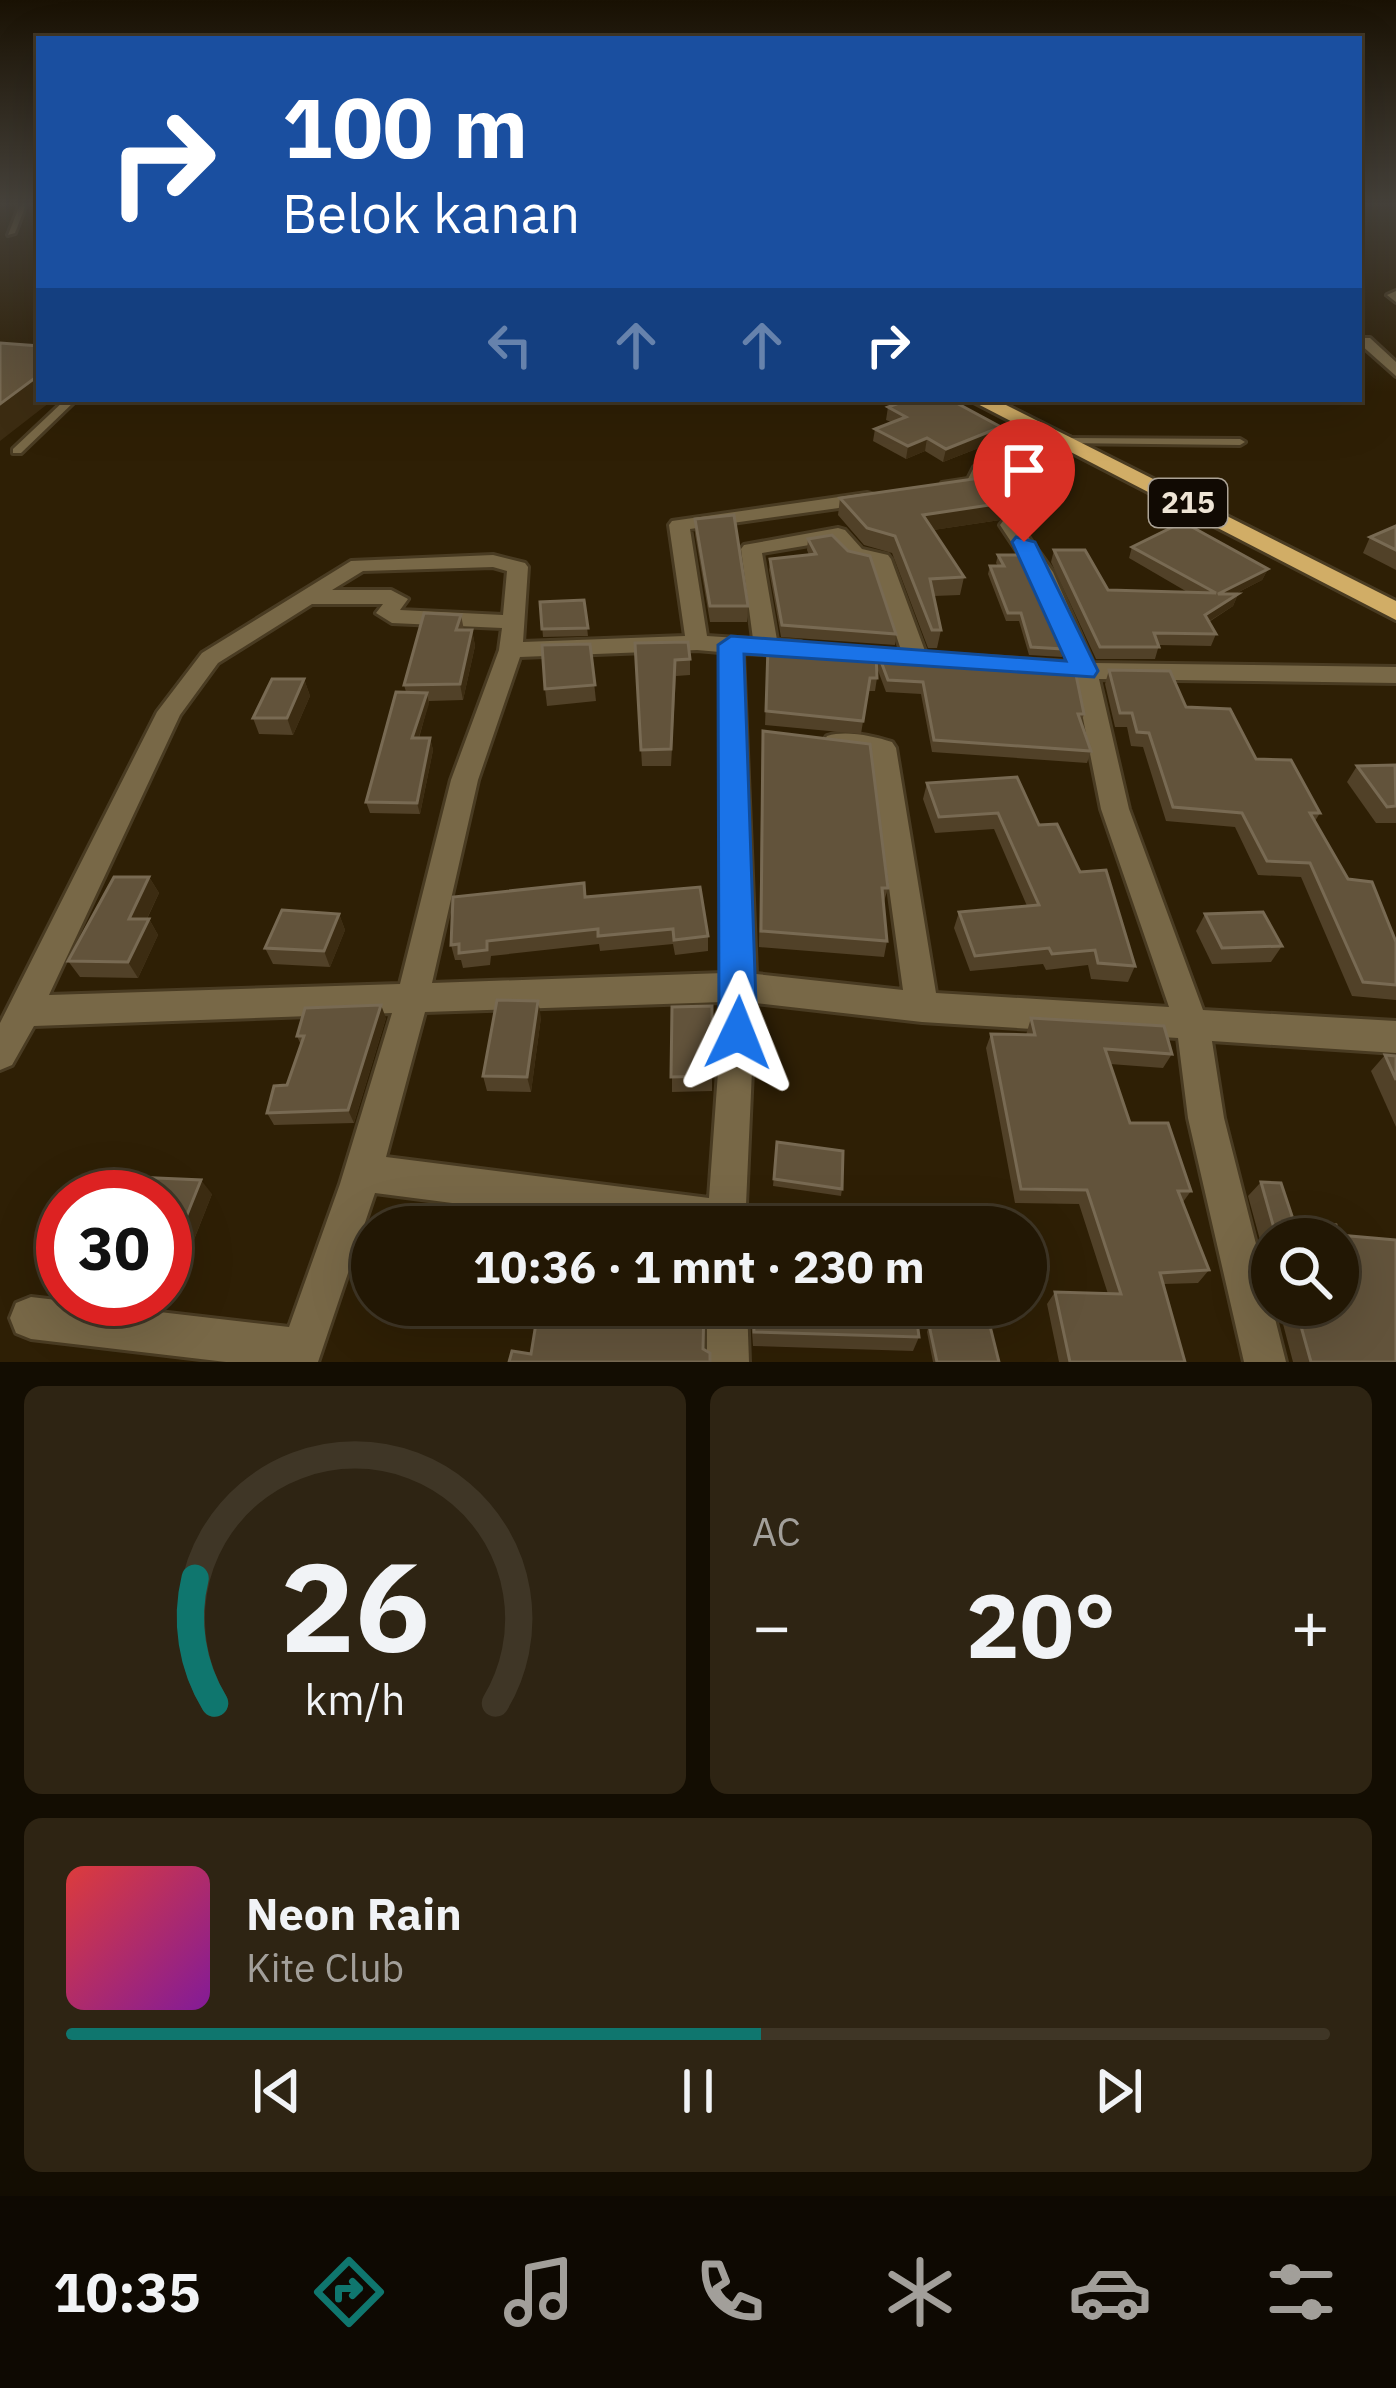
<!DOCTYPE html>
<html lang="id">
<meta charset="utf-8">
<style>
body{margin:0;font-family:"IBM Plex Sans",sans-serif;background:#2e2413;color:#f1f3f6;height:100vh;display:flex;flex-direction:column;font-size:45px;white-space:nowrap}
*{box-sizing:border-box;margin:0}
p{font-size:39px;color:#a29f9a}
.icon{flex:none;width:66px;height:66px;fill:none;stroke:currentColor;stroke-width:2;stroke-linecap:round;stroke-linejoin:round}
.map{position:relative;height:1362px;overflow:hidden}
.sheet{display:flex;flex-direction:column;gap:24px;padding:24px;background:#130d02;flex:1}
.sheet>*{flex:none}
.banner{position:absolute;left:36px;top:36px;width:1326px;height:366px;border-radius:0px;box-shadow:0 12px 48px #0002,0 0 0 3px #3f3626;background:#1a4fa0;color:#fff;overflow:hidden}
.fabs{position:absolute;left:1251px;top:1218px;display:grid;gap:24px}
.fabs a{display:grid;place-items:center;width:108px;height:108px;border-radius:50%;background:#221704;box-shadow:0 12px 48px #0002,0 0 0 3px #3f3626;font-size:60px}
.speed{position:absolute;left:36px;top:1170px;display:flex;gap:24px;font-size:60px;font-weight:700;text-align:center}
.speed>*{display:grid;place-content:center;width:156px;height:156px;border-radius:50%;background:#221704;box-shadow:0 12px 48px #0002,0 0 0 3px #3f3626;line-height:1}
.speed .limit{border:18px solid #d22;background:#fff;color:#111}
.pin{position:absolute;display:grid;place-items:center;width:102px;height:102px;color:#fff;margin:-123px -51px;border-radius:50% 50% 50% 0;rotate:-45deg;box-shadow:0 0 12px #0007}
.pin .icon{rotate:45deg}
.me{position:absolute;width:132px;margin:-66px;rotate:2deg;stroke-linejoin:round;filter:drop-shadow(0 0 9px #0008)}
.turn{display:flex;align-items:center;gap:42px;height:252px;padding:0 48px;font-size:54px}
.turn .icon{width:156px;height:156px;stroke-width:2.5}
.turn b{display:block;font-size:84px;line-height:102px}
.lanes{display:flex;align-items:center;height:114px;padding:0 48px;background:#0003;justify-content:center;gap:60px;direction:ltr}
.lanes .off{opacity:.35}
.big{font-size:90px;font-weight:700;line-height:1.1}
.sheet .card{flex:1;display:flex;flex-direction:column;justify-content:center;gap:18px;min-width:0;padding:0 42px;border-radius:18px;background:#2e2413}
.sheet .dial{align-items:center;gap:0}
.dial svg{height:312px;overflow:visible;fill:none;stroke:#3f3626;stroke-width:7;stroke-linecap:round;text-anchor:middle}
.dial text{fill:#f1f3f6;stroke:none}
.song{display:flex;align-items:center;gap:36px}
.cover{width:144px;height:144px;border-radius:18px;background:linear-gradient(135deg,hsl(0 70% 55%),hsl(290 70% 35%))}
.played{height:12px;border-radius:6px;background:linear-gradient(90deg,#0f766e 55%,#3f3626 55%)}
.keys{display:flex;justify-content:space-around;direction:ltr}
.heat{display:flex;justify-content:space-between;align-items:center;font-size:66px;direction:ltr}
.sheet .tiles{flex:1;display:grid;gap:24px;grid-template-columns:1fr 1fr}
.card:last-child{grid-column:span 2}
.trip{position:absolute;left:351px;top:1206px;width:696px;height:120px;border-radius:60px;background:#221704;box-shadow:0 12px 48px #0002,0 0 0 3px #3f3626;font-weight:700;line-height:120px;text-align:center}
.menu{display:flex;height:192px;justify-content:space-around;align-items:center;background:#0e0902;color:#a29f9a}
.menu .icon{width:84px;height:84px}
.menu .on{color:#0f766e}
.menu b{font-size:54px;color:#f1f3f6}
.map>svg:first-child{display:block}
.lines{fill:none;stroke-linecap:round;stroke-linejoin:round}
.lane-casing{stroke:#493b22;stroke-width:6}
.street-casing{stroke:#493b22;stroke-width:6}
.primary-casing{stroke:#493b22;stroke-width:6}
.lane{fill:#786847;fill-rule:evenodd}
.street{fill:#786847;fill-rule:evenodd}
.primary{fill:#d1ad66;fill-rule:evenodd}
.wall{fill:#514128}
.shaded-wall{fill:#3c2c12}
.building{fill:#62533b;stroke:#786a53;stroke-width:3}
.route{fill:#1a73e8;stroke:#114b97;stroke-width:3}
.labels{text-anchor:middle;stroke-width:12;stroke-linejoin:round;paint-order:stroke}
.shield{fill:#110a03;stroke:#aca396;stroke-width:3}
.shield-label{font-size:30px;font-weight:bold;fill:#eee4d5}
</style>
<div class="map">
<svg width="1396" height="1362" viewBox="0 0 1396 1362">
<rect width="100%" height="100%" fill="#2e1f05"/>
<g class="lines">
<defs>
<g id="lane">
<polygon points="21,202 27,202 15,233 8,235"/>
<polygon points="66,399 77,399 21,453 13,453 13,449"/>
<polygon points="1064,438 1240,439 1245,442 1240,445 1060,443 1059,441"/>
</g>
<g id="street">
<polygon points="1396,291 1396,302 1387,295"/>
<polygon points="1360,338 1370,338 1396,362 1396,376 1360,344"/>
<polygon points="1064,436 1070,437 1070,445 988,474 982,488 949,493 940,487 942,483 968,479 974,467"/>
<path d="M867 493 874 495V503L690 529 707 636 753 639 741 549 744 545 838 528 845 530 862 549 888 555 891 559 928 659 916 666 904 659 872 563 848 558 833 541 762 553 777 640 801 642 813 649 801 656 743 653 756 974 903 990 871 756 827 748 823 742 827 736C846 730 873 736 892 742L896 748 936 993 1169 1007 1101 809 1075 678 955 671 943 663 955 655 1070 662 1031 572 1000 525 1003 521H1017L1053 572 1093 663 1396 667V683L1099 679 1129 809 1203 1010 1396 1021V1053L1212 1041 1224 1118 1286 1362H1244L1188 1118 1178 1038 922 1022 755 1003 745 1227H638L375 1193 318 1362H226L31 1339 16 1333 10 1318 16 1303 31 1297 289 1327 340 1184 392 1013 34 1026 12 1065 0 1070V1023L157 712 202 653 351 561 493 555 525 563 528 567 523 642 685 636 669 525 672 521ZM493 567 507 571 503 615 400 610 408 599 391 590H332L363 571ZM312 604H383L376 613 392 623 502 628 499 650 451 780 400 984 49 995 180 715 218 663ZM697 650 720 652 724 973 432 983 478 780 520 657ZM723 1002 709 1198 386 1157 425 1012Z"/>
<polygon points="707,1305 747,1305 749,1362 707,1362"/>
</g>
<polygon id="primary" points="968,399 994,399 1396,601 1396,620"/>
</defs>
<use href="#lane" class="lane-casing"/>
<use href="#street" class="street-casing"/>
<use href="#primary" class="primary-casing"/>
<use href="#lane" class="lane"/>
<use href="#street" class="street"/>
<use href="#primary" class="primary"/>
</g>
<g class="wall">
<polygon points="888,407 1001,427 999,440 943,462 925,451 906,459 873,441 875,429 891,422 886,420"/>
<polygon points="840,498 1000,520 933,530 964,577 960,595 934,596 941,630 937,648 928,648 892,553 864,545 838,515"/>
<polygon points="695,519 748,606 747,622 710,622 695,534"/>
<polygon points="1396,526 1396,570 1363,553 1370,537"/>
<polygon points="808,539 896,634 895,645 781,637 769,570 770,559 809,555 807,550"/>
<polygon points="1132,547 1268,569 1262,580 1235,594 1238,594 1233,606 1209,622 1216,634 1211,646 1159,645 1155,659 1096,659 1051,562 1054,550 1108,590 1189,593 1129,558"/>
<polygon points="998,555 1064,649 1062,657 1029,655 1019,621 1006,621 988,574 990,566 998,566 996,563"/>
<polygon points="584,600 588,636 543,637 540,602"/>
<polygon points="461,615 464,630 472,630 475,646 463,700 429,701 419,738 430,738 433,750 420,814 370,813 366,802 406,692 404,685"/>
<polygon points="635,643 690,659 690,675 676,676 671,766 642,766"/>
<polygon points="590,644 596,701 547,706 545,689"/>
<polygon points="768,646 877,678 875,691 868,691 861,734 765,725"/>
<polygon points="879,656 1084,714 1081,723 1091,751 1087,763 932,752 921,694 886,692 877,668"/>
<polygon points="1109,670 1186,707 1256,759 1320,813 1315,821 1348,879 1396,942 1396,1000 1352,996 1301,877 1258,875 1235,827 1166,821 1143,747 1131,746 1127,727 1115,727 1105,684"/>
<polygon points="304,679 310,696 293,735 259,734 253,718"/>
<polygon points="762,748 888,888 883,905 887,941 884,957 759,947"/>
<polygon points="1357,766 1396,766 1396,823 1376,823 1347,782"/>
<polygon points="927,783 1039,825 1080,872 1135,966 1128,982 1091,979 1088,965 1046,970 1043,964 970,971 954,928 959,912 1027,906 994,829 935,833 923,799"/>
<polygon points="149,877 159,893 147,919 149,919 158,935 138,978 80,977 68,961"/>
<polygon points="586,897 708,936 708,951 675,955 673,944 600,951 599,944 491,956 490,965 463,968 461,960 455,960 451,945"/>
<polygon points="339,914 345,930 330,967 273,964 265,948"/>
<polygon points="1205,914 1282,946 1271,962 1212,964 1196,931"/>
<polygon points="712,1006 712,1091 672,1092 672,1007"/>
<polygon points="541,1017 531,1092 487,1091 483,1076"/>
<polygon points="386,1018 354,1123 274,1125 267,1113 287,1085 301,1045 297,1036"/>
<polygon points="1031,1018 1172,1054 1163,1068 1110,1064 1130,1123 1191,1191 1183,1202 1209,1270 1198,1283 1164,1284 1185,1362 1059,1362 1047,1304 1055,1292 1108,1294 1079,1204 1015,1203 986,1048 991,1034 1026,1035"/>
<polygon points="1385,1055 1396,1056 1396,1127 1371,1071"/>
<polygon points="777,1142 842,1189 841,1196 773,1186"/>
<polygon points="1261,1182 1294,1222 1339,1235 1396,1362 1293,1362 1278,1305 1338,1305 1338,1239 1272,1239 1272,1284 1248,1196"/>
<polygon points="212,1194 180,1275 165,1274 165,1197"/>
<polygon points="63,1223 63,1265 49,1251"/>
<polygon points="750,1305 915,1305 919,1337 913,1351 753,1346"/>
<polygon points="929,1325 999,1362 933,1362 927,1332"/>
</g>
<g class="shaded-wall">
<polygon points="39,375 39,399 54,399 0,441 0,404"/>
<polygon points="1001,427 999,440 943,462 946,449"/>
<polygon points="927,438 925,451 906,459 908,446"/>
<polygon points="1003,503 1000,520 920,532 923,515"/>
<polygon points="1268,569 1262,580 1213,605 1218,594"/>
<polygon points="1238,594 1233,606 1200,627 1205,615"/>
<polygon points="472,630 475,646 463,700 460,684"/>
<polygon points="304,679 310,696 293,735 287,718"/>
<polygon points="427,693 429,704 415,749 412,738"/>
<polygon points="430,738 433,750 420,814 417,803"/>
<polygon points="149,877 159,893 139,935 129,919"/>
<polygon points="339,914 345,930 330,967 324,951"/>
<polygon points="149,919 158,935 138,978 128,962"/>
<polygon points="538,1001 541,1017 531,1092 527,1077"/>
<polygon points="381,1005 386,1018 354,1123 348,1110"/>
<polygon points="201,1180 212,1194 180,1275 168,1262"/>
</g>
<g class="building">
<polygon points="0,343 39,346 39,375 0,404"/>
<polygon points="910,399 949,399 1001,427 946,449 927,438 908,446 875,429 906,417 888,407"/>
<polygon points="980,478 1003,503 923,515 964,577 930,579 941,630 932,630 895,536 867,528 840,498"/>
<polygon points="734,515 748,606 710,606 695,519"/>
<polygon points="1183,522 1268,569 1218,594 1238,594 1205,615 1216,634 1154,633 1159,647 1100,647 1054,550 1085,550 1108,590 1216,593 1132,547"/>
<polygon points="1396,526 1396,550 1370,537"/>
<polygon points="832,535 848,551 870,556 896,634 782,625 770,559 816,554 808,539"/>
<polygon points="998,555 1021,555 1064,649 1031,647 1021,613 1008,613 990,566 1004,566"/>
<polygon points="584,600 588,628 542,629 540,602"/>
<polygon points="424,613 461,615 456,630 472,630 460,684 404,685"/>
<polygon points="688,642 690,659 675,660 671,749 641,750 635,643"/>
<polygon points="590,644 595,685 545,689 542,645"/>
<polygon points="768,646 876,654 877,678 870,678 863,721 766,711"/>
<polygon points="879,656 1075,670 1084,714 1078,714 1091,751 934,740 923,682 888,680"/>
<polygon points="1109,670 1170,671 1186,707 1230,709 1256,759 1291,760 1320,813 1310,813 1348,879 1372,882 1396,942 1396,985 1363,982 1310,863 1267,861 1242,813 1173,807 1149,733 1137,732 1132,713 1120,713"/>
<polygon points="272,679 304,679 287,718 253,718"/>
<polygon points="396,692 427,693 412,738 430,738 417,803 366,802"/>
<polygon points="763,731 870,744 888,888 882,888 887,941 761,931"/>
<polygon points="1395,765 1396,806 1387,807 1357,766"/>
<polygon points="1017,777 1039,825 1057,824 1080,872 1106,870 1135,966 1098,963 1095,950 1052,954 1049,948 975,956 959,912 1039,905 998,813 939,817 927,783"/>
<polygon points="114,877 149,877 129,919 149,919 128,962 68,961"/>
<polygon points="584,883 585,897 700,887 708,936 674,940 673,929 598,936 598,929 487,941 487,950 459,953 459,944 451,945 453,897"/>
<polygon points="282,910 339,914 324,951 265,948"/>
<polygon points="1263,912 1282,946 1222,948 1205,914"/>
<polygon points="497,1000 538,1001 527,1077 483,1076"/>
<polygon points="381,1005 348,1110 267,1113 274,1086 287,1085 304,1036 297,1036 305,1008"/>
<polygon points="712,1006 712,1076 671,1077 672,1007"/>
<polygon points="1031,1018 1164,1026 1172,1054 1105,1049 1130,1123 1168,1123 1191,1191 1178,1191 1209,1270 1160,1273 1185,1362 1070,1362 1055,1292 1121,1294 1087,1190 1021,1189 991,1034 1035,1035"/>
<polygon points="1385,1055 1396,1056 1396,1080"/>
<polygon points="777,1142 843,1151 842,1189 774,1179"/>
<polygon points="88,1175 201,1180 168,1262 165,1262 165,1197 76,1197"/>
<polygon points="1261,1182 1281,1183 1294,1222 1336,1225 1339,1235 1396,1240 1396,1362 1311,1362 1295,1305 1338,1305 1338,1239 1277,1239"/>
<polygon points="556,1206 607,1216 709,1220 708,1227 552,1227"/>
<polygon points="63,1223 63,1253 49,1251"/>
<polygon points="539,1305 704,1305 703,1349 710,1353 710,1362 509,1362 512,1351 531,1354"/>
<polygon points="753,1305 915,1305 919,1337 754,1332"/>
<polygon points="989,1322 999,1362 937,1362 929,1325"/>
</g>
<linearGradient id="sky" x2="0" y2="1"><stop stop-color="#191103"/><stop offset="0.52" stop-color="#46423b"/><stop offset="1" stop-color="#46423b" stop-opacity="0"/></linearGradient>
<rect width="1396" height="392" fill="url(#sky)"/>
<polygon class="route" points="1016,537 1035,542 1098,671 1094,677 744,654 757,1033 751,1046 738,1051 724,1046 719,1033 718,645 731,636 1066,661 1012,542"/>
<g class="labels">
<rect class="shield" x="1149" y="479" width="78" height="48" rx="9"/>
<g class="shield-label">
<text x="1188" y="513">215</text>
</g>
</g>
</svg>
<div class="fabs">
<a><svg class="icon" aria-label="search" viewBox="0 0 24 24"><circle cx="10" cy="10" r="6"/><path d="M15 15l6 6"/></svg></a>
</div>
<div class="speed"><div class="limit">30</div></div>
<div class="pin" style="left:1024px;top:542px;background:#d93025"><svg class="icon" aria-label="arrive" viewBox="0 0 24 24"><path d="M6 21V4h12l-3 4 3 4H6"/></svg></div>
<svg class="me" style="left:738px;top:1033px" viewBox="-20 -20 40 40"><path d="M0-17L14 15 0 8-14 15z" fill="#1a73e8" stroke="#fff" stroke-width="4"/></svg>
<div class="trip">10:36 · 1 mnt · 230 m</div>
<div class="banner">
<div class="turn"><svg class="icon" aria-label="right" viewBox="0 0 24 24"><path d="M7 20v-9h11M14 6l5 5-5 5"/></svg><div><b>100 m</b>Belok kanan</div></div>
<div class="lanes"><svg class="icon off" aria-label="left" viewBox="0 0 24 24"><path d="M17 20v-9H6M10 6l-5 5 5 5"/></svg><svg class="icon off" aria-label="ahead" viewBox="0 0 24 24"><path d="M12 20V5M6 11l6-6 6 6"/></svg><svg class="icon off" aria-label="ahead" viewBox="0 0 24 24"><path d="M12 20V5M6 11l6-6 6 6"/></svg><svg class="icon" aria-label="right" viewBox="0 0 24 24"><path d="M7 20v-9h11M14 6l5 5-5 5"/></svg></div>
</div>
</div>
<section class="sheet">
<div class="tiles">
<div class="card dial"><svg viewBox="0 0 100 80">
<path d="M14 69A42 42 0 1 1 86 69"/>
<path d="M14 69A42 42 0 0 1 9 37" stroke="#0f766e"/>
<text x="50" y="56" font-size="32" font-weight="700">26</text>
<text x="50" y="72" font-size="11">km/h</text>
</svg></div>
<div class="card"><p>AC</p>
<div class="heat"><a>−</a><b class="big">20°</b><a>+</a></div>
</div>
<div class="card">
<div class="song"><i class="cover"></i><div><b>Neon Rain</b><p>Kite Club</p></div></div>
<div class="played"></div>
<div class="keys"><svg class="icon" aria-label="previous" viewBox="0 0 24 24"><path d="M18 5L8 12l10 7zM5 5v14"/></svg><svg class="icon" aria-label="pause" viewBox="0 0 24 24"><path d="M8 5v14M16 5v14"/></svg><svg class="icon" aria-label="next" viewBox="0 0 24 24"><path d="M6 5l10 7-10 7zM19 5v14"/></svg></div>
</div>
</div>
</section>
<nav class="menu">
<b>10:35</b>
<svg class="icon on" aria-label="directions" viewBox="0 0 24 24"><path d="M12 3l9 9-9 9-9-9zM9 14v-3h6M13 9l2 2-2 2"/></svg>
<svg class="icon" aria-label="music" viewBox="0 0 24 24"><path d="M9 18V5l10-2v13"/><circle cx="6" cy="18" r="3"/><circle cx="16" cy="16" r="3"/></svg>
<svg class="icon" aria-label="phone" viewBox="0 0 24 24"><path d="M5 4h4l2 5-3 2q2 4 5 5l2-3 5 2v4C11 20 4 13 5 4z"/></svg>
<svg class="icon" aria-label="climate" viewBox="0 0 24 24"><path d="M12 3v18M4 7l16 10M4 17L20 7"/></svg>
<svg class="icon" aria-label="car" viewBox="0 0 24 24"><path d="M5 17H2v-5l4-1 3-4h7l3 4 3 1v5h-3M9 17h6M6 11h13"/><circle cx="7" cy="17" r="2"/><circle cx="17" cy="17" r="2"/></svg>
<svg class="icon" aria-label="filters" viewBox="0 0 24 24"><path d="M4 7h16M4 17h16"/><circle cx="9" cy="7" r="2"/><circle cx="15" cy="17" r="2"/></svg>
</nav>
